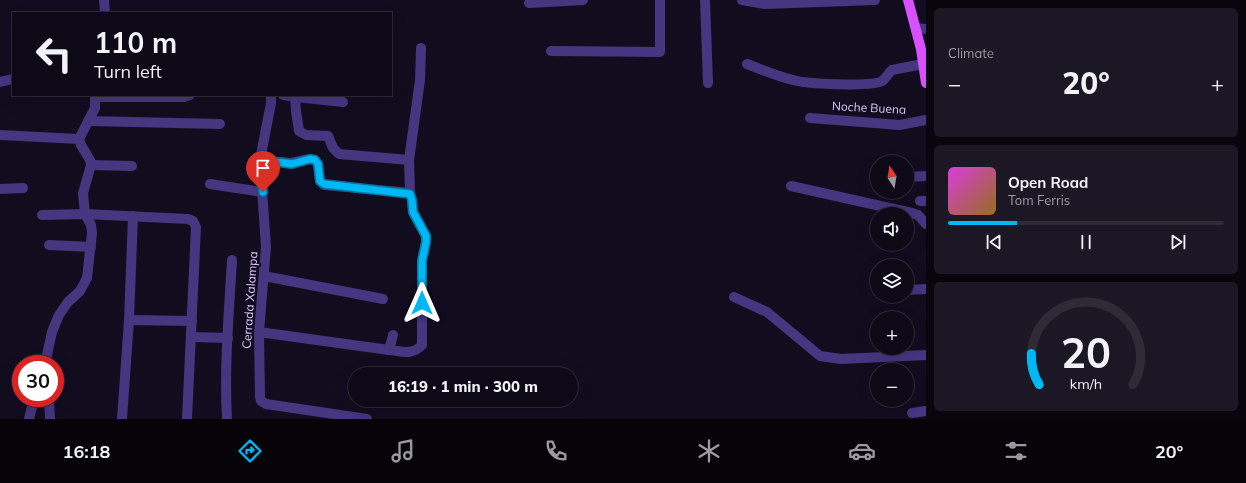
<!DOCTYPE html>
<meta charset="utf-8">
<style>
body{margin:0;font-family:Mulish,sans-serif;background:#1c1724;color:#f1f3f6;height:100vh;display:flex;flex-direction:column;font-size:15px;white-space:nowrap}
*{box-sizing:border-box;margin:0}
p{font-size:13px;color:#9b9aa1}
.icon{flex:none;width:22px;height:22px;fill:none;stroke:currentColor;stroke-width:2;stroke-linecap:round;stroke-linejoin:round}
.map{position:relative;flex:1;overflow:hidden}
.details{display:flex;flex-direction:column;gap:8px;padding:8px;background:#08050d;width:320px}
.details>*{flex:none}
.top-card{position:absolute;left:12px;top:12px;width:380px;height:84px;border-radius:0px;box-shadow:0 4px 16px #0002,0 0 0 1px #2e2a36;background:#0e0917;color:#f1f3f6;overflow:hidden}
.needle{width:26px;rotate:348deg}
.tools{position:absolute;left:870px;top:155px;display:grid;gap:8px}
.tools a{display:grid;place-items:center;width:44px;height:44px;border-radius:50%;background:#0e0917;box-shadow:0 4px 16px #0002,0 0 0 1px #2e2a36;font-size:20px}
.speed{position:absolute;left:12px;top:355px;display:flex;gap:8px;font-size:20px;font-weight:700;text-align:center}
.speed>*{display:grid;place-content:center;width:52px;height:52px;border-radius:50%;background:#0e0917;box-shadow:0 4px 16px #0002,0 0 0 1px #2e2a36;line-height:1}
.speed .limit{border:6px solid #d22;background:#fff;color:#111}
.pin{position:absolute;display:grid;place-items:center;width:34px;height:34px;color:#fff;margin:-41px -17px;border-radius:50% 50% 50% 0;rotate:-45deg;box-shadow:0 0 4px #0007}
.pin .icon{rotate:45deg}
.me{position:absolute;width:44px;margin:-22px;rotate:0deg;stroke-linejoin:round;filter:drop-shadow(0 0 3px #0008)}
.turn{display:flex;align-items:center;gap:14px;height:84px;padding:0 16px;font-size:18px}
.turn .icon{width:52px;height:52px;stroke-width:2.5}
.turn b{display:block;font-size:28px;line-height:34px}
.big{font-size:30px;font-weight:800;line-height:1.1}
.details .widget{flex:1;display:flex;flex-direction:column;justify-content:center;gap:6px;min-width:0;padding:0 14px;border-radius:6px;background:#1c1724}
.details .dial{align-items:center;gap:0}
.dial svg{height:104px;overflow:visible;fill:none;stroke:#2e2a36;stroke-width:7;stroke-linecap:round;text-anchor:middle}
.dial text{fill:#f1f3f6;stroke:none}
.song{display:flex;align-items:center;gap:12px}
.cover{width:48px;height:48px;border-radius:6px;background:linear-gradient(135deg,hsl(300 70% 55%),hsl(40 70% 35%))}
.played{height:4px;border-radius:2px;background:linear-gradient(90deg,#00b7f5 25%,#2e2a36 25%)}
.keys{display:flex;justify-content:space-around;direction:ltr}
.heat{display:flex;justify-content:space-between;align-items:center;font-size:22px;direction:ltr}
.trip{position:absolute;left:348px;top:367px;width:230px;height:40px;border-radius:20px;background:#0e0917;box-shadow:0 4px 16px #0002,0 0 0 1px #2e2a36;font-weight:800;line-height:40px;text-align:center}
.tabs{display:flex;height:64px;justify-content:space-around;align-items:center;background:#060409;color:#9b9aa1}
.tabs .icon{width:28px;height:28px}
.tabs .active{color:#00b7f5}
.tabs b{font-size:18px;color:#f1f3f6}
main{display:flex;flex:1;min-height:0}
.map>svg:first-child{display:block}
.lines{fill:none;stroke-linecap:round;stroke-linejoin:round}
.minor{stroke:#44367f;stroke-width:10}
.major{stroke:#d951ff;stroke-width:10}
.route-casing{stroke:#00779f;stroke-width:10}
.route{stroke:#00b7f5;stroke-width:7}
.labels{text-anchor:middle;stroke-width:4;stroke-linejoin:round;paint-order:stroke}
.street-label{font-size:12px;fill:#d8caff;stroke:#120c1f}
</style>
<main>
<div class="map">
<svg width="926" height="419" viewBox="0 0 926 419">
<rect width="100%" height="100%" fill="#120c1f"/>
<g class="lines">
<g class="minor">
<polyline points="104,0 105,13"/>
<polyline points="705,0 708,83"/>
<polyline points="742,0 765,4 875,0"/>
<polyline points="529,3 583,0"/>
<polyline points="916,28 926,29"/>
<polyline points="551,51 660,52 660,0"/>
<path d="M747 64C762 70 778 76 793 80 806 84 872 87 882 81 886 79 888 73 892 70L923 64"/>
<polyline points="0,82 13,79"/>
<polyline points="271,95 271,103 260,160 266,247 259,332 260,397 261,401 266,404 367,419"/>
<polyline points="283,95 295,97 296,111 299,131 306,135 328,136 333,148 339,154 409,160"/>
<polyline points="95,97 184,97 190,95"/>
<polyline points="295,97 343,102"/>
<polyline points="810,118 900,125 926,120"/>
<polyline points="88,121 220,124"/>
<polyline points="0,135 79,139"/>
<polyline points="260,160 291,163 310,159 315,160 318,164 320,181 324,185 410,193 409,160 420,80 421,48"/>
<polyline points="91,165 132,166"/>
<polyline points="907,177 926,176"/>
<polyline points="210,184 263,192"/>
<polyline points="791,186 912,213 918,215 926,224"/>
<polyline points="0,189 23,188"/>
<polyline points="920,201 926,201"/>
<polyline points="42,215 85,214 188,219 193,221 196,227 187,419"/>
<polyline points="49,245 91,247"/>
<polyline points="264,276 383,299"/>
<polyline points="907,290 926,289"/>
<polyline points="734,297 767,312 820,356 841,359 926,355"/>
<polyline points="129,320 192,321"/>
<polyline points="259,332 389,350 393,335"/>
<polyline points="192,337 228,338"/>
<path d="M389 350C402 351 412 356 422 345V261L426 242V236L413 212 412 200 410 193"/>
<polyline points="45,364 52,332 59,315 68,302 80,291 87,278 92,233 91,225 85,214 83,193 91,165 90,160 81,145 79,139 95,108 95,97"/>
<polyline points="49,398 50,419"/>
<polyline points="912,413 926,411"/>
<polyline points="29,419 33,403"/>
<polyline points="122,419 129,320 133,216"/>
<path d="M227 419C224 366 229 313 232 260"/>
</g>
<polyline class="major" points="908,0 921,49 926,83"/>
</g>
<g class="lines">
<defs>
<polyline id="route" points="263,192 260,160 292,164 310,159 315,160 318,164 320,181 324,184 410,194 412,200 413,212 426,236 426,242 422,261 422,303"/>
</defs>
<use href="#route" class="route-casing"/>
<use href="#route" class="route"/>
</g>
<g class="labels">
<g class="street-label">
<text transform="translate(869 108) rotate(3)" y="4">Noche Buena</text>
<text transform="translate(250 300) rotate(-86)" y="4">Cerrada Xalampa</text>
</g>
</g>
</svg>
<div class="tools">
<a><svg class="needle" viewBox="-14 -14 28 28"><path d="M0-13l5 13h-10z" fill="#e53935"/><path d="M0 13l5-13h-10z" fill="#9b9aa1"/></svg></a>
<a><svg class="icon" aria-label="sound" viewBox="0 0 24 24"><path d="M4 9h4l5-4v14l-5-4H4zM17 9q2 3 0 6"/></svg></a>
<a><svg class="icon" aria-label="layers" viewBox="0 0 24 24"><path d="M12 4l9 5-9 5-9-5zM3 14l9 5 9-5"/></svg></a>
<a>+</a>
<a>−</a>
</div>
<div class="speed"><div class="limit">30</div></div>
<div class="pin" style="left:263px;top:192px;background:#d93025"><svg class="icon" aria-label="arrive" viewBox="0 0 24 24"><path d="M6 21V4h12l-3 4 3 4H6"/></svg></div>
<svg class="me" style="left:422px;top:303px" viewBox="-20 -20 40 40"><path d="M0-17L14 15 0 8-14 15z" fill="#00b7f5" stroke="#fff" stroke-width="4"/></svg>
<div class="trip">16:19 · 1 min · 300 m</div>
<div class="top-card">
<div class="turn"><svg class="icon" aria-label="left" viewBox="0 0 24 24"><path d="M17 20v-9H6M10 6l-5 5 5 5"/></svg><div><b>110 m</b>Turn left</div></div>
</div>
</div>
<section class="details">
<div class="widget"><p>Climate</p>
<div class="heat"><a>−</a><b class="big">20°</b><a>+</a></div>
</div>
<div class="widget">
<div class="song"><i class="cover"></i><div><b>Open Road</b><p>Tom Ferris</p></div></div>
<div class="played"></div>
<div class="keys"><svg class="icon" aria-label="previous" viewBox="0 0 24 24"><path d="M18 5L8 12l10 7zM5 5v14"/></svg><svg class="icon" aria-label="pause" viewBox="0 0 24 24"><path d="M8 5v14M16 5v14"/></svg><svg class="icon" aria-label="next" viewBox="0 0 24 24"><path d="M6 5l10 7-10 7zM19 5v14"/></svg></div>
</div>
<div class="widget dial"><svg viewBox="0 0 100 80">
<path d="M14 69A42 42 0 1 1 86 69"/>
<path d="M14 69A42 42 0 0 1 8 45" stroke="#00b7f5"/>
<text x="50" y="56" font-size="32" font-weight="700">20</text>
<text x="50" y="72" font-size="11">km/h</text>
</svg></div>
</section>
</main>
<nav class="tabs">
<b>16:18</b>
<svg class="icon active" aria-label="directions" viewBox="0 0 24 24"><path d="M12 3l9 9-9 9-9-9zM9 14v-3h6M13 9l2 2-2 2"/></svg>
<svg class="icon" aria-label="music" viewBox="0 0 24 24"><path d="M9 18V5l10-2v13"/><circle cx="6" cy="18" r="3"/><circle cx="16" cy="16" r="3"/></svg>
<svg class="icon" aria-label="phone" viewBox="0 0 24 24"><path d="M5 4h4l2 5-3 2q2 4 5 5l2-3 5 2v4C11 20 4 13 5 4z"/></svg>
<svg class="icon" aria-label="climate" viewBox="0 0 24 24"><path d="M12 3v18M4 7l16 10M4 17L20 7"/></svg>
<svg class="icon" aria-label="car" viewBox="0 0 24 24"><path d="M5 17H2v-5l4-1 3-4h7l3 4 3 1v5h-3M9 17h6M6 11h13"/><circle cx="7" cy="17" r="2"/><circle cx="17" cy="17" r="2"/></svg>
<svg class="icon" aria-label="filters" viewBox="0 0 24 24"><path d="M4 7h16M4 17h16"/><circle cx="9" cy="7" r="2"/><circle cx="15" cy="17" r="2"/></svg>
<b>20°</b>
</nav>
